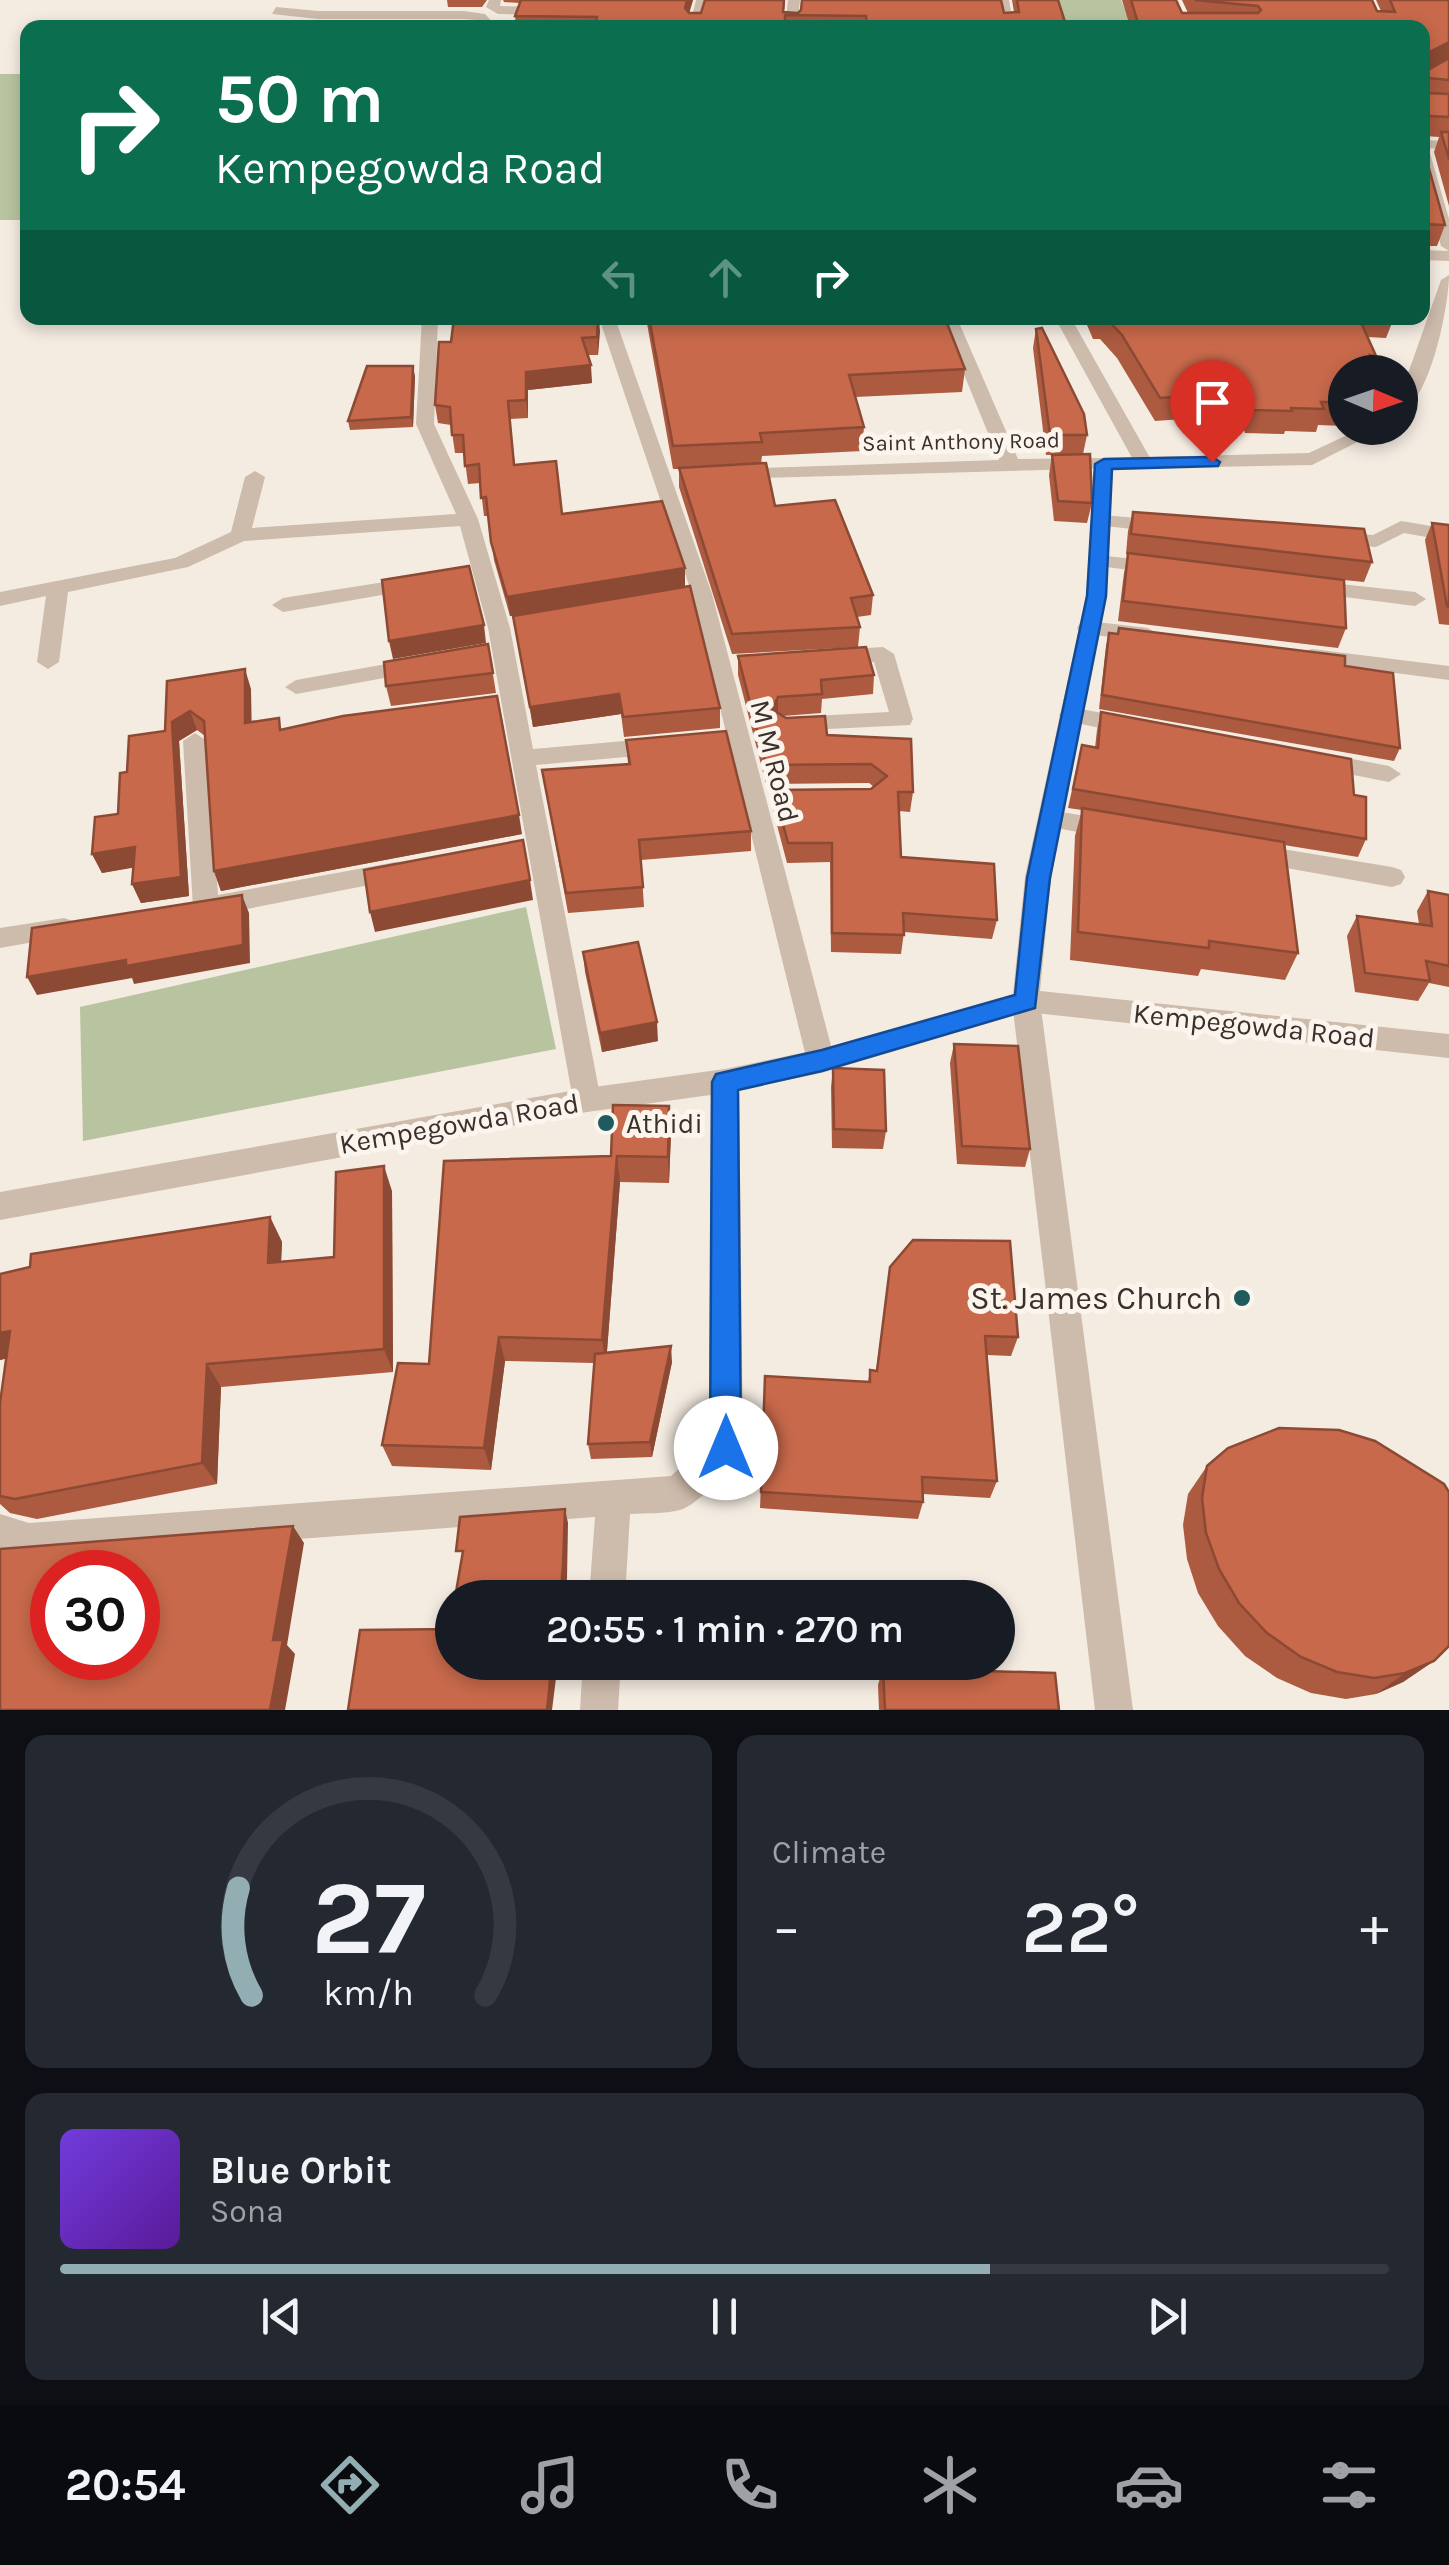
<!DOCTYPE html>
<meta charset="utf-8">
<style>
body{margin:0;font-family:Karla,sans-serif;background:#242831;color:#f1f3f6;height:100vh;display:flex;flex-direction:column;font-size:38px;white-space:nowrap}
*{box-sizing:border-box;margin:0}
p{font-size:32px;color:#9ea1a6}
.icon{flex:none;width:55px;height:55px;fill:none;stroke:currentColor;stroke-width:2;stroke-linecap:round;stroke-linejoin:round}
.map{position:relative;height:1710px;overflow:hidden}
.details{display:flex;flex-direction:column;gap:25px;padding:25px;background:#0d0f14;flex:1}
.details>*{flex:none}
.guide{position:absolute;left:20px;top:20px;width:1410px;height:305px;border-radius:20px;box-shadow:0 5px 15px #0003;background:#0b6e4f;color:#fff;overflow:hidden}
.needle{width:65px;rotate:92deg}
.tools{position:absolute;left:1328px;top:355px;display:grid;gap:20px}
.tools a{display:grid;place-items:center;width:90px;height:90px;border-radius:50%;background:#171b24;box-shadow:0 5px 15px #0003;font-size:50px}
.speed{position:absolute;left:30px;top:1550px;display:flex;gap:20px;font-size:50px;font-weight:700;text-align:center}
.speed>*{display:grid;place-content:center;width:130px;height:130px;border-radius:50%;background:#171b24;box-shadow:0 5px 15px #0003;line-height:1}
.speed .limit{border:15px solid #d22;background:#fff;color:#111}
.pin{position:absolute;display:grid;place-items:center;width:85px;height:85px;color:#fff;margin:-102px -42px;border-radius:50% 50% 50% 0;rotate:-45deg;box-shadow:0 0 10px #0007}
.pin .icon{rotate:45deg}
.me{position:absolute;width:110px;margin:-55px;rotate:0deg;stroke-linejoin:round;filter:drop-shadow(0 0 8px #0008)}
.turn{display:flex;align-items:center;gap:35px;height:210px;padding:0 30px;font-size:45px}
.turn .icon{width:130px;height:130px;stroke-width:2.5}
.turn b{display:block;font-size:70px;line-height:85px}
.lanes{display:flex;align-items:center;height:95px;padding:0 30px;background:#0003;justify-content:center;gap:50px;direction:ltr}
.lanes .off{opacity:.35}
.big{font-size:75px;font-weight:600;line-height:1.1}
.details .tile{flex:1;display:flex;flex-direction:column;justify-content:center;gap:15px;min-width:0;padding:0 35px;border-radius:20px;background:#242831}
.details .dial{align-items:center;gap:0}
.dial svg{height:260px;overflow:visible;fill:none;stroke:#363941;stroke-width:7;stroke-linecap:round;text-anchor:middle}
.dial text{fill:#f1f3f6;stroke:none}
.song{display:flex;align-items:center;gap:30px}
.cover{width:120px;height:120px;border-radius:15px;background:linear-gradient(135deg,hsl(260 70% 55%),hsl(270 70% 35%))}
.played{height:10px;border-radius:5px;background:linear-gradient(90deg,#92aeb2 70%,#363941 70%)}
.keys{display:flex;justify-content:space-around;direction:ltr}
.heat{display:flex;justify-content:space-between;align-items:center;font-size:55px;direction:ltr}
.details .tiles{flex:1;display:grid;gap:25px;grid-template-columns:1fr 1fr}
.tile:last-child{grid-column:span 2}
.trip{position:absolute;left:435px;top:1580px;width:580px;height:100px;border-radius:50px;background:#171b24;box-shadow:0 5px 15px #0003;font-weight:600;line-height:100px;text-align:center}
.dock{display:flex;height:160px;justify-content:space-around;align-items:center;background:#090b0e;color:#9ea1a6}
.dock .icon{width:70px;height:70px}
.dock .active{color:#92aeb2}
.dock b{font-size:45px;color:#f1f3f6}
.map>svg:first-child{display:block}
.green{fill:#b8c4a0}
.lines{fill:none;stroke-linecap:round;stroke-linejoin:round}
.minor{fill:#cdbbac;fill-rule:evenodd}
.tertiary{fill:#cdbbac;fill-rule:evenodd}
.wall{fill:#ac5a40}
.shaded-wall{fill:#8c4a34}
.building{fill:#c8694b;stroke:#8c4a34;stroke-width:2.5;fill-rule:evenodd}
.route{fill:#1a73e8;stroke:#114b97;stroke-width:2.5}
.poi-dot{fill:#1f5a5e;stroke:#fbf5ee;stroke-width:4}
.labels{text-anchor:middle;stroke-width:10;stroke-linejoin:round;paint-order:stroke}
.far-street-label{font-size:22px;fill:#3b302b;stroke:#fbf5ee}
.street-label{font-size:28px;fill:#3b302b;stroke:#fbf5ee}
.poi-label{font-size:28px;fill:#3b302b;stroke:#fbf5ee;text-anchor:start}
.near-poi-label{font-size:32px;fill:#3b302b;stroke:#fbf5ee;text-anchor:end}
</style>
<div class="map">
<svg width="1449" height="1710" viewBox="0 0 1449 1710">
<rect width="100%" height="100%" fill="#f4ebe1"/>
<g class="green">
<polygon points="1054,0 1121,0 1132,26 1062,25"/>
<rect x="0" y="74" width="27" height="146"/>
<polygon points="526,907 556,1049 83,1141 80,1007"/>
</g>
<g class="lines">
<g class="minor">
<polygon points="489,0 501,0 500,6 548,7 554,11 548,15 498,14 486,7"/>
<polygon points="696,0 708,0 701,28 689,28"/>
<polygon points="788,0 800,0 797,28 785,28"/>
<polygon points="997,0 1009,0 1014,28 1002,28"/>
<polygon points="276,7 318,11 464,11 485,14 498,28 485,28 477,20 464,19 318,19 272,14"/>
<polygon points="1422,140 1449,141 1449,149 1422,148"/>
<polygon points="1422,250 1449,251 1449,261 1422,260"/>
<polygon points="422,318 438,318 434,424 478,519 510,628 533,749 659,738 671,746 659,754 536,765 601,1100 597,1109 587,1112 577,1109 573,1100 488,628 460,526 244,541 188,567 68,592 59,662 48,669 37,662 46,596 0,606 0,592 175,558 231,532 245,477 255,471 265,477 252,528 456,514 416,424"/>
<polygon points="599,318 615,318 712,594 835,1061 831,1069 821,1073 811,1069 807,1061 692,594"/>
<polygon points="941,318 957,318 1018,459 1104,458 1113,464 1111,468 728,479 728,471 735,469 999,460"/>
<polygon points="1055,318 1071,318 1154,465 1152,469 1138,469 1136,465"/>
<polygon points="1102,515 1161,520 1171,526 1161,532 1095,525 1092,521"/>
<polygon points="1401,521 1449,529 1449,541 1404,533 1376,547 1336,544 1326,538 1336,532 1373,535"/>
<polygon points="1099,555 1158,562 1168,568 1158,574 1092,565 1092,557"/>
<polygon points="416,577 423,578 426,583 423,588 283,612 272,605 283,598"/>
<polygon points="1312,581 1415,592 1426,599 1415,606 1305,592 1302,587"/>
<polygon points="1088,621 1148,628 1159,635 1148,642 1080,633 1077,628 1080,623"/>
<polygon points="883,647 894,654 913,719 910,725 787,731 784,725 795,717 889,712 874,662 835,664 824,657 835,650"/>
<polygon points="1312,649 1449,666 1449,680 1304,661 1301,656 1304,651"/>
<polygon points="415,659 423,661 426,666 423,671 296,694 285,687 296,680"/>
<polygon points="1070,707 1129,718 1141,726 1129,734 1062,720 1059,715 1062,710"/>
<polygon points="195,733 207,741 218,895 396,862 405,864 409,871 405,878 206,917 197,914 193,907 183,741"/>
<polygon points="1321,753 1389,766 1401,774 1389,782 1313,767 1309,761"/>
<polygon points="1050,810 1109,820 1118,823 1121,829 1118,835 1109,838 1041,825 1038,819 1041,813"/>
<polygon points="1252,844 1392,867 1401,870 1405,877 1401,884 1392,887 1243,860 1240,853 1243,846"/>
<polygon points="64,918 73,921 77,928 73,935 0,948 0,928"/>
<polygon points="1026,990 1036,993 1040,1001 1133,1710 1095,1710 1012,1001 1016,993"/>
<path d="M725 1069 735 1072 739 1081 743 1448C736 1465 698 1505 680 1510 664 1514 646 1513 630 1514L625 1598H589L595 1517 29 1559 0 1550V1514L29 1523 671 1476 709 1441 711 1081 715 1072Z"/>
<polygon points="583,1662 621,1662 618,1710 580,1710"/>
</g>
<g class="tertiary">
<polygon points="1422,146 1429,150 1449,219 1449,251 1441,246 1422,178"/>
<path d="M1449 275C1449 305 1430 402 1400 412V396L1441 280Z"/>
<polygon points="1362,428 1385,428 1312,465 1113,469 1106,596 1051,877 1040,991 1449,1034 1449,1058 1026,1012 821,1073 725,1093 587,1112 0,1220 0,1192 587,1088 725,1069 821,1049 1013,994 1025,877 1086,596 1095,464 1104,458 1309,453"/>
</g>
</g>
<g class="wall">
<polygon points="447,0 487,0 482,7 448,7"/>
<polygon points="503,0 693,0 689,13 701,13 705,0 785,0 784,12 798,13 1004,13 1014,12 1012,0 1058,0 1065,22 1129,23 1122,0 1176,0 1182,13 1188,13 1182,0 1372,0 1377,11 1381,11 1376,0 1449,0 1449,206 1434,152 1439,137 1425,136 1426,158 1445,225 1437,246 1422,246 1422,28 516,28 515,16 520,3 504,2"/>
<polygon points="599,318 598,355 588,355 592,383 528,390 528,418 510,419 515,465 562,514 685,568 685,586 510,616 494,560 488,516 484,516 480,483 468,484 464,453 455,453 451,425 438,423 435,405 451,342"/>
<polygon points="646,318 945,318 965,369 962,392 855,397 864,427 862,451 762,456 761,464 775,506 873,595 871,615 857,617 860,627 858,647 732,654 679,487 679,469 673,469"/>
<polygon points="1084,318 1394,318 1386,338 1368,337 1376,356 1374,363 1345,372 1345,426 1318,425 1316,432 1285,431 1284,434 1245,433 1239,415 1155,421 1117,358 1100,339 1093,339"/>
<polygon points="1036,329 1087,435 1083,454 1046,455 1033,348"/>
<polygon points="415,376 413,427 350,430 348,421"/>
<polygon points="1052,455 1092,503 1087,523 1054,521 1049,475"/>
<polygon points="1133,512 1372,562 1364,582 1344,580 1346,628 1338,648 1118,621 1124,573 1128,555 1126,554 1128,531"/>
<polygon points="1432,523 1449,525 1449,625 1439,624 1425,540"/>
<polygon points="513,616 720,708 720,728 624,737 621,714 533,727"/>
<polygon points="1119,628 1345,666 1400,748 1394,761 1099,709 1106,646 1109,633 1118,634"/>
<polygon points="488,644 496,693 391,706 386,686"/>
<polygon points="738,656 874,675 873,694 822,699 821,713 783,716 827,735 911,739 913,792 910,812 899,811 901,857 997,920 992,939 904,932 901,954 831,952 830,862 787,863 773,810 774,790 871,789 874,787 869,783 766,784 738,675"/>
<polygon points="167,681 251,689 251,722 282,729 522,834 221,891 214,871 205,736 197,730 179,741 189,896 141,903 132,884 133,867 102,873 92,854 118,814 127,772 165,731"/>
<polygon points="1101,712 1354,795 1366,839 1358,857 1284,845 1298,953 1285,980 1201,969 1198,976 1070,960 1075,836 1082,810 1068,808 1082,745 1095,748 1097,730"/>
<polygon points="626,740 751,831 751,851 641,860 644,907 568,913 542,770 628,764"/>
<polygon points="1428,891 1449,895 1449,987 1429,983 1418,1001 1355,992 1347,936 1357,916 1419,924 1417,911"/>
<polygon points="583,952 658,1041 602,1052 585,972"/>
<polygon points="954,1044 1030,1149 1025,1167 957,1164 950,1063"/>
<polygon points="833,1068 886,1131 883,1149 832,1148 831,1087"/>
<polygon points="671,1133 669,1183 620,1182 607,1352 672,1362 652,1457 591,1459 588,1444 594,1363 505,1361 491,1470 392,1466 382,1445 429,1364 611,1156"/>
<polygon points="392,1191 393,1372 221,1387 217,1484 37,1519 10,1513 0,1504 0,1403 6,1358 0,1360 0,1274 270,1217 282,1242 281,1261 334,1257"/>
<polygon points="890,1267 1018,1337 1011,1356 987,1355 997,1481 990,1498 923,1494 923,1502 918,1519 760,1508 765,1376 868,1382 870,1370 876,1371"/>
<polygon points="1207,1466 1434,1661 1403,1682 1376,1694 1346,1699 1311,1693 1277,1678 1245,1656 1218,1626 1198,1593 1187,1559 1183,1525 1188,1494"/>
<polygon points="883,1668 1059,1710 879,1710 878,1685"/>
</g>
<g class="shaded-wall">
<polygon points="687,0 693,0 685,27 685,8"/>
<polygon points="1449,42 1449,58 1422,72 1426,54"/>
<polygon points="599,318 600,332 598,355 597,337"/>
<polygon points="591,365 592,383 528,390 528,418 526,400 526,372"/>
<polygon points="413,366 415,376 413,427 411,417"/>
<polygon points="685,568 685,586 510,616 507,597"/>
<polygon points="484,625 486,643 393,659 389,641"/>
<polygon points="245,669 251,689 252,743 245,723"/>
<polygon points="619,694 621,714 533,727 530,707"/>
<polygon points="778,697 778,716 772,709"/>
<polygon points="190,711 197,730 179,741 189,896 141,903 132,884 172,722"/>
<polygon points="519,815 522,834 221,891 214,871"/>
<polygon points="135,847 143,866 102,873 92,854"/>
<polygon points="530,880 533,900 375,932 370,912"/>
<polygon points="242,895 249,913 250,963 134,984 132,978 37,995 27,977"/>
<polygon points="657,1022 658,1041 602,1052 600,1033"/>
<polygon points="669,1106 671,1133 669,1183 668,1157"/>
<polygon points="617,1156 620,1182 606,1363 602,1340"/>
<polygon points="384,1166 392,1191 393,1372 384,1349"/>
<polygon points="270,1217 282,1242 280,1287 268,1263"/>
<polygon points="10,1331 29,1354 0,1360 0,1333"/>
<polygon points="499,1337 505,1361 491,1470 484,1448"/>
<polygon points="671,1346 672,1362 652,1457 650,1442"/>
<polygon points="207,1364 221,1387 217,1484 202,1463"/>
<polygon points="565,1509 568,1523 567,1579 565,1598 560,1598"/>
<polygon points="293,1526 304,1543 287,1645 295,1654 285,1710 270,1710 273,1640"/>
<polygon points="1434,1661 1403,1682 1376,1694 1405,1673"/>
<polygon points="552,1662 558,1662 552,1710 547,1710"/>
</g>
<g class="building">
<polygon points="521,0 687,0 685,8 689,13 701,13 705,0 784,0 783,12 798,13 801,10 802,0 1001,0 1004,13 1019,12 1017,0 1058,0 1065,22 1138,23 1131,0 1176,0 1182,13 1258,13 1261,10 1258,6 1195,0 1372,0 1377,11 1395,12 1390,0 1449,0 1449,42 1426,54 1428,70 1449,58 1449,80 1429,78 1425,89 1428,93 1449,94 1449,117 1429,116 1425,120 1426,158 1445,225 1422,224 1422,28 867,28 866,16 785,15 785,28 595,28 597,17 515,16"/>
<polygon points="1441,132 1449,132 1449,159"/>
<polygon points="454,318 598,318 597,337 582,338 591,365 526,372 526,400 508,401 514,465 556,461 562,514 662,501 685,568 507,597 491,542 486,497 481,498 479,464 465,466 463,435 452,435 450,407 435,405 439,342 451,342"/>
<polygon points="649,318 945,318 965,369 849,375 864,427 760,433 762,442 673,446"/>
<polygon points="1106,318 1359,318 1376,356 1370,355 1378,372 1345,372 1345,402 1321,402 1324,409 1291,408 1292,411 1252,410 1246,392 1160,398 1122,335"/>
<polygon points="1042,328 1084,414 1087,435 1050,435 1036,329"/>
<polygon points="367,366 413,366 411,417 348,421"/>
<polygon points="1090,454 1092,503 1058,501 1052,455"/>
<polygon points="766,463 775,506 835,500 873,595 851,598 860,627 732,634 679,468"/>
<polygon points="1133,512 1364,529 1372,562 1131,534"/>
<polygon points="1432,523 1449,525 1449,607 1447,606"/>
<polygon points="1128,553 1344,580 1346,628 1123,601"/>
<polygon points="469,566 484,625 389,641 382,580"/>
<polygon points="690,586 720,708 623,717 619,694 530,707 513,616"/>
<polygon points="1119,628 1345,656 1345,666 1393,673 1400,748 1102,695 1109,633 1118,634"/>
<polygon points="488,644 493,673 386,686 384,662"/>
<polygon points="866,647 874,675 821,680 822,694 778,697 772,709 786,718 825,716 827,735 911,739 913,792 898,792 901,857 994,864 997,920 903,913 904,935 832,933 832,843 788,843 774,790 871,789 887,776 871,764 766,765 738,656"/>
<polygon points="245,669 245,723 279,718 280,730 343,716 497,696 519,815 214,871 204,721 190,711 172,722 181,877 132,884 135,847 92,854 95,817 118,814 120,773 127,772 129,736 165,731 167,681"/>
<polygon points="1101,712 1351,759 1354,795 1366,797 1366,839 1073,789 1082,745 1098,748"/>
<polygon points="726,731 751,831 639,840 643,887 566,893 542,770 630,764 626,740"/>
<polygon points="1082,808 1284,842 1298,953 1209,941 1209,948 1078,932"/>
<polygon points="523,840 530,880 370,912 364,870"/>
<polygon points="1428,891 1449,895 1449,966 1426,961 1430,981 1365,973 1357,916 1432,926"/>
<polygon points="242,895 243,945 126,966 126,960 27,977 32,928"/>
<polygon points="638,942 657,1022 600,1033 583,952"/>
<polygon points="954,1044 1018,1046 1030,1149 962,1146"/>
<polygon points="833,1068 884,1070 886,1131 834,1129"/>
<polygon points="613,1105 669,1106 668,1157 617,1156 602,1340 499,1337 484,1448 382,1445 398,1363 429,1364 444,1161 611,1156"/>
<polygon points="384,1166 384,1349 207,1364 202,1463 15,1499 0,1496 0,1403 10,1331 0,1333 0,1274 30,1267 31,1254 270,1217 268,1263 334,1257 336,1172"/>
<polygon points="913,1240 1010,1241 1018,1337 985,1336 997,1481 922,1477 923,1502 761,1492 765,1376 870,1382 870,1370 877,1371 890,1267"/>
<polygon points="671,1346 650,1442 588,1444 595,1354"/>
<polygon points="1279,1428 1339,1430 1375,1441 1444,1484 1449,1492 1449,1646 1434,1661 1405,1673 1374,1678 1337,1672 1301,1657 1267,1633 1239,1603 1219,1569 1206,1533 1202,1498 1207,1466 1228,1448"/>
<polygon points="565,1509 563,1566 560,1598 455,1598 463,1551 456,1551 460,1517"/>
<path d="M293 1526 273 1640H283L270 1710H0V1549ZM52 1572H138V1658H52Z"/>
<polygon points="452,1615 452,1662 552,1662 547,1710 348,1710 360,1630 450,1629"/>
<polygon points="883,1668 1055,1673 1059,1710 885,1710"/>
</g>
<polygon class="route" points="1212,457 1220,462 1218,466 1112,469 1106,596 1050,878 1035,1008 822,1071 738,1090 741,1448 736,1459 726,1464 715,1459 710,1448 712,1082 716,1074 822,1050 1015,995 1027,878 1087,596 1095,464 1104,459"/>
<g class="poi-dot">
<circle cx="606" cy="1123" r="10"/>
<circle cx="1242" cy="1298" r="10"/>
</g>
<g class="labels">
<g class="far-street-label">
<text transform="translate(961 441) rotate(-1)" y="8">Saint Anthony Road</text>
</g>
<g class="street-label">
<text transform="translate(775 761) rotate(76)" y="10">M M Road</text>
<text transform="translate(1254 1025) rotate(6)" y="10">Kempegowda Road</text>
<text transform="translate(459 1123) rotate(-10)" y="10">Kempegowda Road</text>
</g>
<g class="poi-label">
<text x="626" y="1133">Athidi</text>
</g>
<g class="near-poi-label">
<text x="1222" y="1309">St. James Church</text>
</g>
</g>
</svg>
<div class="tools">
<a><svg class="needle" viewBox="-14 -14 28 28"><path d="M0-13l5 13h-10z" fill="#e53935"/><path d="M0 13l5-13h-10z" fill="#9ea1a6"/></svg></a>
</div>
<div class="speed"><div class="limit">30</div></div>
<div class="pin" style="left:1212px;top:462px;background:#d93025"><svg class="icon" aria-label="arrive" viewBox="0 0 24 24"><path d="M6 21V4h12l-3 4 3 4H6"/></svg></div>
<svg class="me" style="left:726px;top:1448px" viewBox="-20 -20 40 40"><circle r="19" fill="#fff"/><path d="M0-13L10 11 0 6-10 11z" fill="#1a73e8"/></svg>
<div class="trip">20:55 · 1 min · 270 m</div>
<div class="guide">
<div class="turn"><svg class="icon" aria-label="right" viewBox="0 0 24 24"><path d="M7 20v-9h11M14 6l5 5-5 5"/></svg><div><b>50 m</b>Kempegowda Road</div></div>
<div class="lanes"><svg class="icon off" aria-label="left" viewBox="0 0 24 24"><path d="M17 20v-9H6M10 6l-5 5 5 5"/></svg><svg class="icon off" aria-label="ahead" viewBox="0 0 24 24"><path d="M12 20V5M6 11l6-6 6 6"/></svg><svg class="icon" aria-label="right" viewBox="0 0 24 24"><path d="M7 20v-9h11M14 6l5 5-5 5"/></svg></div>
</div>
</div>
<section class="details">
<div class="tiles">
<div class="tile dial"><svg viewBox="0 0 100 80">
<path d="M14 69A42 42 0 1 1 86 69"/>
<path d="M14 69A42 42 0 0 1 10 36" stroke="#92aeb2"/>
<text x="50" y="56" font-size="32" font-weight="700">27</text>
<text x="50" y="72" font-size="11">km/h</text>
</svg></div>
<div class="tile"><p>Climate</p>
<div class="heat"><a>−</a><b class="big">22°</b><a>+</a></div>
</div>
<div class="tile">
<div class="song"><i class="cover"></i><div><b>Blue Orbit</b><p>Sona</p></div></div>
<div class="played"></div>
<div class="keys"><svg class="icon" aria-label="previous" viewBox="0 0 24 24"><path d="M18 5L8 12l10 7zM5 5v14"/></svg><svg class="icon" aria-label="pause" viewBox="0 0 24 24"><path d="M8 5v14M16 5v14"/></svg><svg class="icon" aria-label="next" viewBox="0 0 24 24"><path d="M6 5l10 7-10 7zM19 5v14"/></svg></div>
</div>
</div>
</section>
<nav class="dock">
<b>20:54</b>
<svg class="icon active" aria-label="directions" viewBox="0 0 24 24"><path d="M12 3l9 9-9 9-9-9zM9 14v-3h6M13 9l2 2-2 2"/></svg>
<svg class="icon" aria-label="music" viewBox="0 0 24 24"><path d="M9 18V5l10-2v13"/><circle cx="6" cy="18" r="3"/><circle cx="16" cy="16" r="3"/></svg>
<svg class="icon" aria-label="phone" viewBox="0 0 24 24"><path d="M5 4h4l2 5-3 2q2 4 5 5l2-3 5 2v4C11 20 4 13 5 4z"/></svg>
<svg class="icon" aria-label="climate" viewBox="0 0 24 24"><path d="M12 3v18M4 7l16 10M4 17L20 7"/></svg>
<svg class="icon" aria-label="car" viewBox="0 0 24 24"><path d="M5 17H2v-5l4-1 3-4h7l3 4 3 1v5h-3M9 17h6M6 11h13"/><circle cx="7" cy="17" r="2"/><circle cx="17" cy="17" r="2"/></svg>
<svg class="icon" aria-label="filters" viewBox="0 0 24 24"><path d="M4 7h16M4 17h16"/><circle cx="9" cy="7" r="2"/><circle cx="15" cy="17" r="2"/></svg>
</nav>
